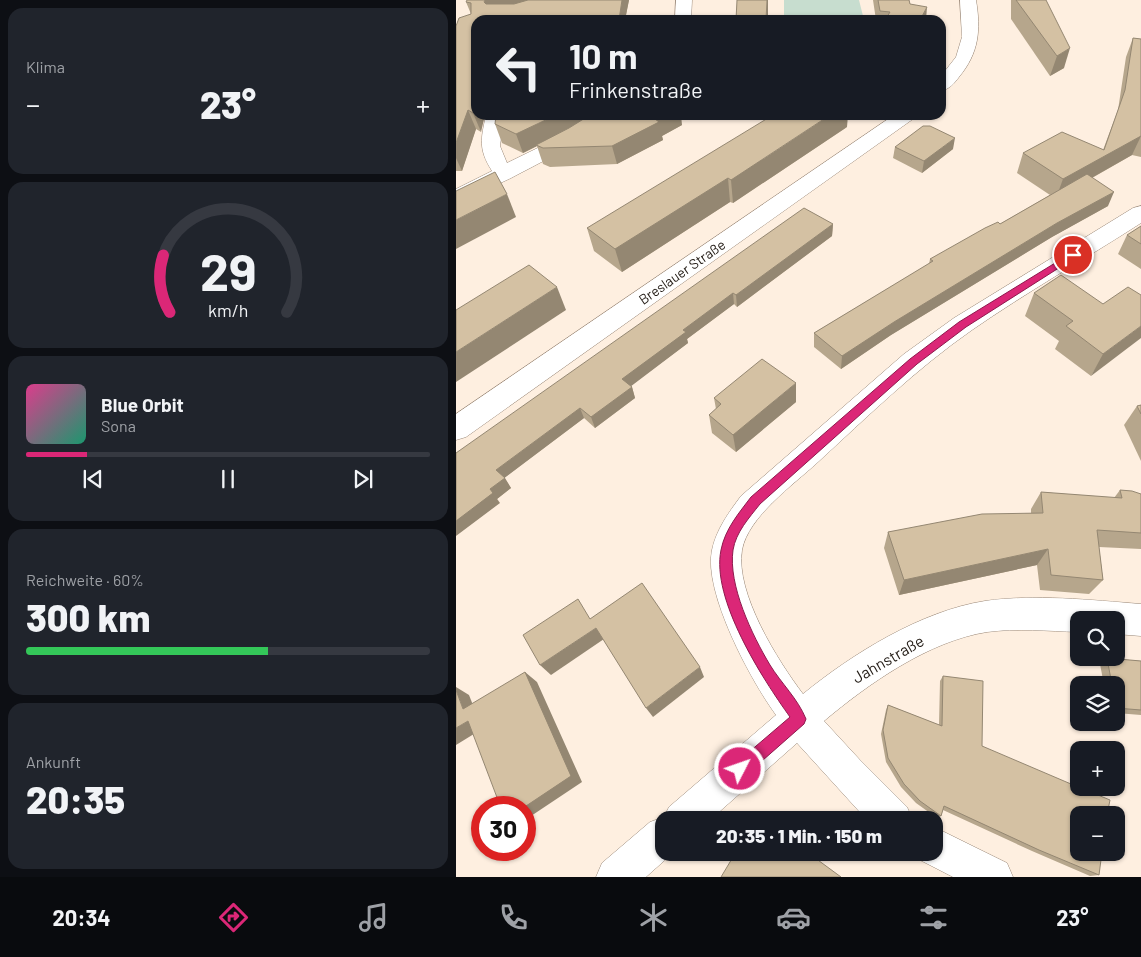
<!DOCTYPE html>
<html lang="de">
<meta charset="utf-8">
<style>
body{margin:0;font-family:Barlow,sans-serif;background:#20242c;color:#f1f3f6;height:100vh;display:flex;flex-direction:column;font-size:19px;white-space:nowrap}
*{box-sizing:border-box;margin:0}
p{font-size:16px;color:#9ea1a6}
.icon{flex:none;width:28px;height:28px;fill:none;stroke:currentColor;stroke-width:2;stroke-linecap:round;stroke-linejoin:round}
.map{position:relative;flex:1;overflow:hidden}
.side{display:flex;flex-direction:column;gap:8px;padding:8px;background:#0d0f14;width:456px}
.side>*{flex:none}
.hud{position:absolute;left:15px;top:15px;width:475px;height:105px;border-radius:15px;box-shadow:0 1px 4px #0004;background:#171b24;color:#f1f3f6;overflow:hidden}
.buttons{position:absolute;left:614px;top:611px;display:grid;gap:10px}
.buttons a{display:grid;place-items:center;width:55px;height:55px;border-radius:10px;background:#171b24;box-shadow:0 1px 4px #0004;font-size:25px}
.speed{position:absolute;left:15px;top:796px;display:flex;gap:10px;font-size:25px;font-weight:700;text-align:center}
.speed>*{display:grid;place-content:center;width:65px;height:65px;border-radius:50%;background:#171b24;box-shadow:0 1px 4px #0004;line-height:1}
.speed .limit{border:8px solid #d22;background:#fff;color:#111}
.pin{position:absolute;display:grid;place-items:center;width:42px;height:42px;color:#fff;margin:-21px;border:2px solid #fff;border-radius:50%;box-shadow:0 1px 5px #0007}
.me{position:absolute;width:55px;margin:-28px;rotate:49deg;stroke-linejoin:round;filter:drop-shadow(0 0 4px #0008)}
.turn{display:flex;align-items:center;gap:18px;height:105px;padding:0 15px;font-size:22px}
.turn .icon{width:65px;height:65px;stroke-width:2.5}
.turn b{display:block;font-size:35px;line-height:42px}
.big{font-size:38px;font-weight:800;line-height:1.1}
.side .tile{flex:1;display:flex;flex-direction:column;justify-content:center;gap:8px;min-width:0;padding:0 18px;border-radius:15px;background:#20242c}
.side .dial{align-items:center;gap:0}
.dial svg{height:130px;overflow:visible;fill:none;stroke:#363941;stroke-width:7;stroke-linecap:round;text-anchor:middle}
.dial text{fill:#f1f3f6;stroke:none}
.song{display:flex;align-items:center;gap:15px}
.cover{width:60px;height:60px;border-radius:8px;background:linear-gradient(135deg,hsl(330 70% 55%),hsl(160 70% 35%))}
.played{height:5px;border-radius:2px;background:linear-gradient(90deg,#db2777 15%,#363941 15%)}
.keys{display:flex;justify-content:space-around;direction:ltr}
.heat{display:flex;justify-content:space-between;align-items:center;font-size:28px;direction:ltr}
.charge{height:8px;border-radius:4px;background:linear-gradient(90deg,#34c759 60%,#363941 0)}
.trip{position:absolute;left:199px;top:811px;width:288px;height:50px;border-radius:15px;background:#171b24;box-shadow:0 1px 4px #0004;font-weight:800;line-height:50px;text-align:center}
.tabs{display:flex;height:80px;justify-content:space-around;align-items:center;background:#090b0e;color:#9ea1a6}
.tabs .icon{width:35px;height:35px}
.tabs .selected{color:#db2777}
.tabs b{font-size:22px;color:#f1f3f6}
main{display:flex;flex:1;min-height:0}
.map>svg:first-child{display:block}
.green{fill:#c7ddcf}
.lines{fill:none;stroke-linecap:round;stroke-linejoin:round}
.minor-casing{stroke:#998777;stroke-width:1}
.minor{fill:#fff;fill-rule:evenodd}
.wall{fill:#b6a68c}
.shaded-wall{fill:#948772}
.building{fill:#d4c1a3;stroke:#948772}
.route{fill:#db2777;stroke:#8e194d}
.labels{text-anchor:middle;stroke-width:4;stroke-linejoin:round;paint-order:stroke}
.street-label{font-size:14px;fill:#27201a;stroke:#fff}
.near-street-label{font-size:16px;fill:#27201a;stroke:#fff}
</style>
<main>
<section class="side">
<div class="tile"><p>Klima</p>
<div class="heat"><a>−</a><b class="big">23°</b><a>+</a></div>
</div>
<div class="tile dial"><svg viewBox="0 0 100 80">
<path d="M14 69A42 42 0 1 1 86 69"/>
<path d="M14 69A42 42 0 0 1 10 34" stroke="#db2777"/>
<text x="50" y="56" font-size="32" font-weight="700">29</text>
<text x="50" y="72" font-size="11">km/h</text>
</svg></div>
<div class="tile">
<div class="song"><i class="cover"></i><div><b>Blue Orbit</b><p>Sona</p></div></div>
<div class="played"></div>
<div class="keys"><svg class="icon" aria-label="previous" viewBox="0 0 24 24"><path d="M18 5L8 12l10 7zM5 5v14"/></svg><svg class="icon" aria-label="pause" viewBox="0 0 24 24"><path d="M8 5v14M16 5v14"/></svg><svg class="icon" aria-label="next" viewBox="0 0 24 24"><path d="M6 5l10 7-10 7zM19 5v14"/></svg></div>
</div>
<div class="tile"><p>Reichweite · 60%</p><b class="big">300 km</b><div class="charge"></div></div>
<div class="tile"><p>Ankunft</p><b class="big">20:35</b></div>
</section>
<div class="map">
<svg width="685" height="877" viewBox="0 0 685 877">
<rect width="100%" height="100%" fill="#feefe0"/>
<polygon class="green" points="328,0 403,0 408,20 328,20"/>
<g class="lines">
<defs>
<g id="minor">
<polygon points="220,0 236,0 235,20 219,20"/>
<path d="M504 0H520C525 30 523 53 503 77 498 84 493 89 485 91V76L500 57 506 37Z"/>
<path d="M30 115H48L44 146 51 163 104 137 138 115H160L158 119 118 145 55 178 0 204V189L36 171C22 149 25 139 30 115Z"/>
<polygon points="438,115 459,115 457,119 10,437 0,440 0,414"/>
<path d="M685 206V223C629 259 571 292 516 330 460 369 411 417 361 463 337 485 292 517 286 550 279 593 322 661 347 694 396 654 465 611 529 601 578 594 635 600 685 604V636L660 634V620H622V632C592 631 561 628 531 632 473 641 412 684 368 721L404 760 451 807 457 820H411L341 743 254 820H208V852H218L190 877H140L146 863 194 822 208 817 213 807 320 715C295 681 247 592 256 550 260 530 273 512 285 496L448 354 498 318 677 208Z"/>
<polygon points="478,827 551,863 557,877 497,877 464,860 461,852 478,852"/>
</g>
</defs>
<use href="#minor" class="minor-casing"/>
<use href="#minor" class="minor"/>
</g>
<g class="wall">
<polygon points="173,0 169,20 20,20 20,115 25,132 20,129 6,171 0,171 0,26 15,14 10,2"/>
<polygon points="417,0 453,0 454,4 470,20 420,20"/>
<polygon points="555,0 590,0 608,68 594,76 555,19"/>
<polygon points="677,38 685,39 685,157 676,155 636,178 652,206 596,237 435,335 385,369 358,347 358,333 473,264 474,259 544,224 594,195 561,173 567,153 647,150 662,110 670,57"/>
<polygon points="39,124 226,125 206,136 207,140 161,164 94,167 87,164 81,146 67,153 46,143"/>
<polygon points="391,127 277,203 274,202 166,272 138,251 131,228"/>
<polygon points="439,147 497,149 466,173 437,158"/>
<polygon points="377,224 376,236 281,307 278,304 231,339 232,343 174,386 176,387 179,398 139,428 128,418 48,478 55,488 41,499 44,503 0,453"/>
<polygon points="685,226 685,269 662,254 671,235"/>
<polygon points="578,293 647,304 685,295 635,376 599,349 603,341 569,316"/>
<polygon points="258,398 340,402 280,452 256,433 253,415 260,409"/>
<polygon points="685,405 685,461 668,425 681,406"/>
<polygon points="664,490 685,494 685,549 643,547 647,580 633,594 584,590 581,565 443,595 428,548 432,532 575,513 575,509 585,492 658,498"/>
<polygon points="651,658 685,661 685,715 660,713 660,685 648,685 644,664"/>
<polygon points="487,676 526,746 643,875 634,876 576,851 487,810 485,816 481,818 460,803 445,787 430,762 425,734 430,710 432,705 483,725 484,681"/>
</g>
<g class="shaded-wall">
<polygon points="29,0 95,0 34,20 28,2"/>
<polygon points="166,0 173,0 169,20 163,20"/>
<polygon points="311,0 312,0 312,20 310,20"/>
<polygon points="471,7 470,20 464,20"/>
<polygon points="614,48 608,68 594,76 601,56"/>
<polygon points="20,103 20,115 29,115 25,132 17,113"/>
<polygon points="12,110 20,129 6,171 0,158 0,143"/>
<polygon points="100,115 135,115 103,135 80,145 81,146 67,153 60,134"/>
<polygon points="207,115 225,115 226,125 206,136 207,140 161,164 156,146 199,119"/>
<polygon points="374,115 392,115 391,127 277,203 275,180"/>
<polygon points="685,136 676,155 600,198 607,179"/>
<polygon points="499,138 497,149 466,173 468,161"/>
<polygon points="272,178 274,202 166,272 159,249"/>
<polygon points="658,192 652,206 596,237 435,335 385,369 386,356 438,322 601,223"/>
<polygon points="51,194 60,217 0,249 0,220"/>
<polygon points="377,224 376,236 281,307 280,295"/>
<polygon points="101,287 110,310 0,382 0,352"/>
<polygon points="277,293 278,304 231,339 232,343 170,390 166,379 227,330"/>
<polygon points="685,326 685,338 635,376 647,354"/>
<polygon points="340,383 340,402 280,452 277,435"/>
<polygon points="176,387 179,398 139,428 135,417"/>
<polygon points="124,408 128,418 47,479 40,470"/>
<polygon points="49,478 55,488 41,499 44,503 0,536 0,521 34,489"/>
<polygon points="592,549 581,565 443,595 448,580"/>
<polygon points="140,628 148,639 95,675 84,665"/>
<polygon points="244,667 248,677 197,717 190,708"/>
<polygon points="69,672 81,682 126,782 69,820 69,808 67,808"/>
<polygon points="0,687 13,695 22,718 7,709 0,690"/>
<polygon points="12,721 26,729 0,745 0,728"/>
</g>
<g class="building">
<polygon points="11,0 29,0 28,2 30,4 58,4 72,0 166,0 163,20 20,20 20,103 17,113 12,110 0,143 0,26 3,18 15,14 15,3 10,2"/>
<polygon points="281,0 311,0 310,20 280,20"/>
<polygon points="422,0 453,0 454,4 471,7 464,20 429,20 434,12 424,11"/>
<polygon points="560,0 590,0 614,48 601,56"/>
<polygon points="677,38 685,39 685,136 607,179 567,153 606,132 648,150 669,90"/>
<polygon points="40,115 100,115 60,134 39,124"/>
<polygon points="134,115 207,115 199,119 203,122 156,146 87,148 80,145 113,128"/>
<polygon points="317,115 374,115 275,180 272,178 159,249 131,228"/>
<polygon points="467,126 474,126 499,138 468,161 439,147"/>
<polygon points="39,172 51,194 0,220 0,191"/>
<polygon points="631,174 658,192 601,223 438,322 386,356 358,333 477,261 474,259 529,228 542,222 544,224"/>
<polygon points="348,208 377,224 280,295 277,293 227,330 230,332 166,379 176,387 135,417 124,408 40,470 49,478 34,489 37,493 0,521 0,453"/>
<polygon points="685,226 685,244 671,235"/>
<polygon points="73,265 101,287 0,352 0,310"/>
<polygon points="605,275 647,304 672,287 685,295 685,326 647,354 610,326 617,321 578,293"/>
<polygon points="306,359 340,383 277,435 253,415 265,404 258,398"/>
<polygon points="685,405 685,414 681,406"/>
<polygon points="664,490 676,491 685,494 685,533 641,530 647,580 595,575 592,549 448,580 432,532 526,514 587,513 585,492 666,498"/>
<polygon points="186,583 244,667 190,708 140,628 84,665 67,635 122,599 134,619"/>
<polygon points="651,658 685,661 685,710 660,708 660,685 656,685"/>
<polygon points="69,672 115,776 67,808 45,808 12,721 0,728 0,690 7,709"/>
<polygon points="487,676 527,681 526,746 622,787 622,788 625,788 654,800 651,815 622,815 622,852 646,852 643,875 583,850 488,806 485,816 464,801 448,784 432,758 427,730 432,705 486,726"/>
<polygon points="301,816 306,820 299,820"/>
<polygon points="280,852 351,852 385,877 265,877"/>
</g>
<path class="route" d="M617 252 622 255 620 257 510 327 461 364 304 504C293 518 280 532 277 550 272 585 296 635 314 665 325 683 342 699 350 719L348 724 290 775 284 777 279 775 277 769 279 764 334 717C306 678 255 599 265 550 269 529 283 513 295 497L454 359 503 322Z"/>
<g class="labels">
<g class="street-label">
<text transform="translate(226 272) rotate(-35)" y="5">Breslauer Straße</text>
</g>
<g class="near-street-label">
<text transform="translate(432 659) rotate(-30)" y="6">Jahnstraße</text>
</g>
</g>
</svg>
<div class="buttons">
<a><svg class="icon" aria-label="search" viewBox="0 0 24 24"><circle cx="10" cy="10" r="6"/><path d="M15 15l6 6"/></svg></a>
<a><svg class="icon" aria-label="layers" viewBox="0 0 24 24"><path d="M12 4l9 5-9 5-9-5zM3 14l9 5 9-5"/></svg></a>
<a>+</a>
<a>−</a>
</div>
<div class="speed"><div class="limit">30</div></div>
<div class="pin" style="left:617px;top:255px;background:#d93025"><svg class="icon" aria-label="arrive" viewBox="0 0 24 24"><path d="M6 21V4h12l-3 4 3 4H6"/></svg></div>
<svg class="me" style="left:284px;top:769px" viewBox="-20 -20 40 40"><circle r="17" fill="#db2777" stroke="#fff" stroke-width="3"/><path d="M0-11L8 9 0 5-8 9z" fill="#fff"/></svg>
<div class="trip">20:35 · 1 Min. · 150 m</div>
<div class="hud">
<div class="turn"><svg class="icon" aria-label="left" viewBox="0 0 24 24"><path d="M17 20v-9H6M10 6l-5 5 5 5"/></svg><div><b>10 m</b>Frinkenstraße</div></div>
</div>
</div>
</main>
<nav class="tabs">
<b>20:34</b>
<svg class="icon selected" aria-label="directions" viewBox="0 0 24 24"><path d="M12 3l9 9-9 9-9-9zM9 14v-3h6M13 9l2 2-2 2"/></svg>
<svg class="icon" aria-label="music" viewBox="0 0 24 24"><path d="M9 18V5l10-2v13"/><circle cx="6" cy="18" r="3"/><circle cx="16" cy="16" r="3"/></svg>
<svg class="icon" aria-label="phone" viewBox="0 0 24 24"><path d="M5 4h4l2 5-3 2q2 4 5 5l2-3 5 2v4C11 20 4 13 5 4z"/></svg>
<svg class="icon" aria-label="climate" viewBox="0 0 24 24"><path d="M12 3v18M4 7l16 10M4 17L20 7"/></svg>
<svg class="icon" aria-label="car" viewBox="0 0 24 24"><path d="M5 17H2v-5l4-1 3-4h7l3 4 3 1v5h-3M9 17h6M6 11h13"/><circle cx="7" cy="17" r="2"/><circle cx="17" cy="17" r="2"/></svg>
<svg class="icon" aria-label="filters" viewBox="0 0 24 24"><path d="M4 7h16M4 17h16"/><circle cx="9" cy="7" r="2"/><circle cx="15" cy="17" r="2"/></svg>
<b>23°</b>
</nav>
